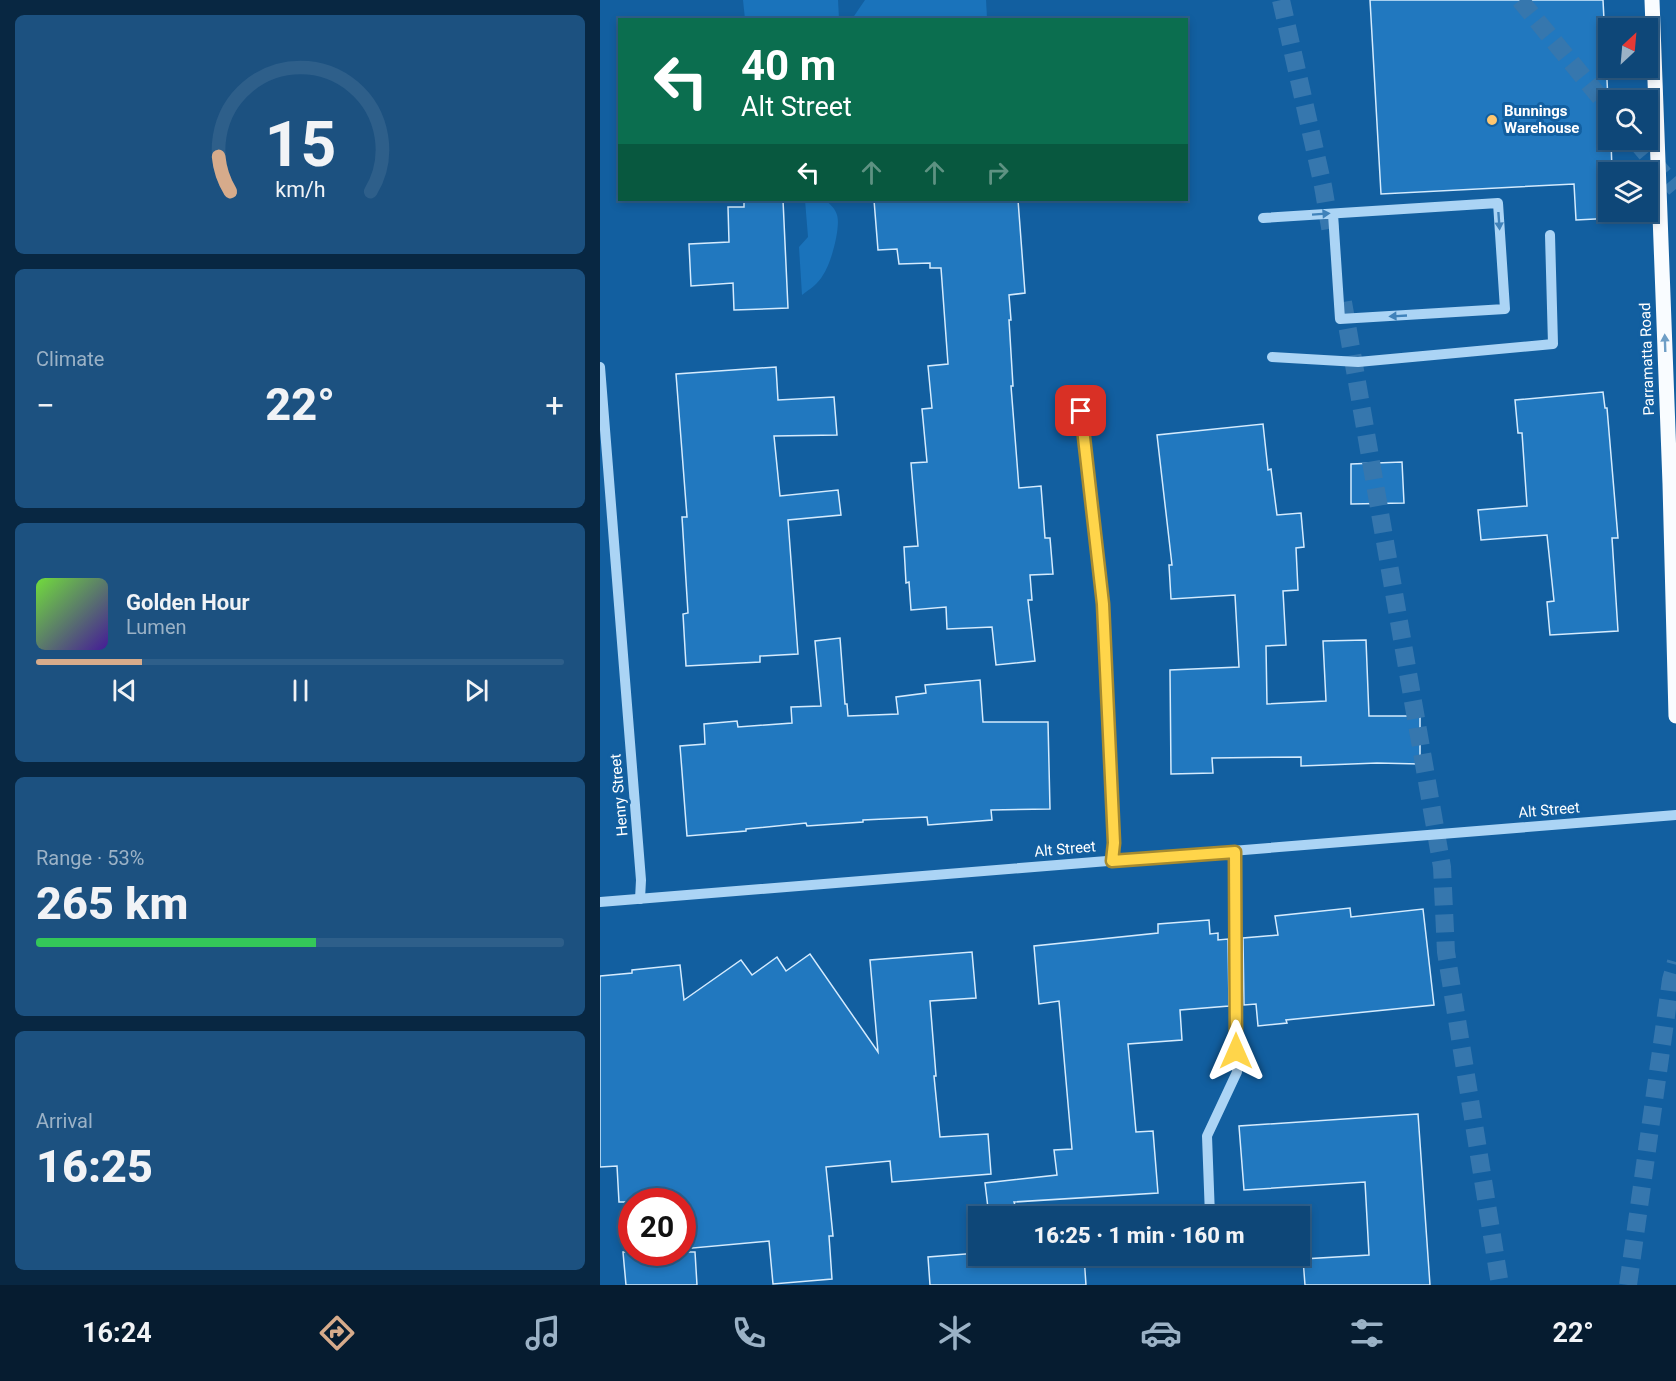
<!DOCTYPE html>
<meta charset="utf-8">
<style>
body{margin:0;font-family:Roboto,sans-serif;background:#1c5180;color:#f1f3f6;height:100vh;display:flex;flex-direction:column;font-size:22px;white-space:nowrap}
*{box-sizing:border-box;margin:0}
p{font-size:20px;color:#9bb2c6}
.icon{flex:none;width:33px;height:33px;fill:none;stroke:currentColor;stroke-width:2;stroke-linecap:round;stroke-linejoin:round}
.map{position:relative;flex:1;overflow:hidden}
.drawer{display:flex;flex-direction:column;gap:15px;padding:15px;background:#082742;width:600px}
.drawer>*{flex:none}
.banner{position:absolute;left:18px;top:18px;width:570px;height:183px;border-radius:0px;box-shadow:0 3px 9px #0003,0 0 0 2px #2e5f8a;background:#0b6e4f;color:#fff;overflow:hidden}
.needle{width:39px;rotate:26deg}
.tools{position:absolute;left:998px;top:18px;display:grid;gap:12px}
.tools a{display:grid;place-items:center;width:60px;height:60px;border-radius:0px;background:#0e4778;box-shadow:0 3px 9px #0003,0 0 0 2px #2e5f8a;font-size:30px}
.speed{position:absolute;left:18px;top:1188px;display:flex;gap:12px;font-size:30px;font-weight:700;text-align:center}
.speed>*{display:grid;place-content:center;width:78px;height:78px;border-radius:50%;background:#0e4778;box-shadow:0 3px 9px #0003,0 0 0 2px #2e5f8a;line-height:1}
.speed .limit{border:9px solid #d22;background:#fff;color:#111}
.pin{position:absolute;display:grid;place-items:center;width:51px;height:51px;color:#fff;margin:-26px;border-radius:12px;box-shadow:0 3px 9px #0006}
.me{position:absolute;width:66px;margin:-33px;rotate:0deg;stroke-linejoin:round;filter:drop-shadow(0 0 4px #0008)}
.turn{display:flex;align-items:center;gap:21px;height:126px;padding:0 24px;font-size:27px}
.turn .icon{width:78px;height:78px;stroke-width:2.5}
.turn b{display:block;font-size:42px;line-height:51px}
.lanes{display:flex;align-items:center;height:57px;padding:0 24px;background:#0003;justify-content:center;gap:30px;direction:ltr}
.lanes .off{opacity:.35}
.big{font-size:45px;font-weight:800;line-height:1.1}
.drawer .widget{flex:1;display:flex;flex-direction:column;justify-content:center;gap:9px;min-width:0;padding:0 21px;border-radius:9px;background:#1c5180}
.drawer .dial{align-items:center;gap:0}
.dial svg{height:156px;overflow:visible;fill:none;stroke:#2e5f8a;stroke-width:7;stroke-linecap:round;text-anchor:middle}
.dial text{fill:#f1f3f6;stroke:none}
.song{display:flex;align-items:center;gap:18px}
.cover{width:72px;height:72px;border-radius:9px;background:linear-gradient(135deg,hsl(100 70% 55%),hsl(260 70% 35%))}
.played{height:6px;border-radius:3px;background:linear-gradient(90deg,#d6ab8b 20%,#2e5f8a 20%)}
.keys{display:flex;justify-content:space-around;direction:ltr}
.heat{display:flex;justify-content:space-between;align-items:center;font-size:33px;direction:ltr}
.charge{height:9px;border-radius:4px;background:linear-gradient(90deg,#34c759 53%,#2e5f8a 0)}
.trip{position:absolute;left:368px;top:1206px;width:342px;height:60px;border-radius:0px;background:#0e4778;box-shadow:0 3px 9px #0003,0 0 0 2px #2e5f8a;font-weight:800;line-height:60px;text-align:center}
.tab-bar{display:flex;height:96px;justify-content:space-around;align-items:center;background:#061c30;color:#9bb2c6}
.tab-bar .icon{width:42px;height:42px}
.tab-bar .selected{color:#d6ab8b}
.tab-bar b{font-size:27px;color:#f1f3f6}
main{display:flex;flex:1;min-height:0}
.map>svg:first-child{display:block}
.green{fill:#1a73bb}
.building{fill:#2178bf;stroke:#d4ebfe;stroke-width:1.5}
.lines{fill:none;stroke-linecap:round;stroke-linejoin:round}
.highway-tunnel{stroke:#3677ae;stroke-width:18;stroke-dasharray:18 9;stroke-linecap:butt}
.minor{stroke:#abd4f5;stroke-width:10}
.major{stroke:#f9fcff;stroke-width:15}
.oneway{fill:#4082ba}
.oneway2{fill:#6e9ec6}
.route-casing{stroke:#a68a30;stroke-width:15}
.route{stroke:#ffd54a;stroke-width:10}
.poi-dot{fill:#ffc76f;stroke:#125fa0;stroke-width:2}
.labels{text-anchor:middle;stroke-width:6;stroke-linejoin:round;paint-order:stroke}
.poi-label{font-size:15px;font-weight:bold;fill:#fff;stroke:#125fa0;text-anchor:start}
.street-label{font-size:15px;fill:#fff;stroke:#125fa0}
</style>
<main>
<section class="drawer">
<div class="widget dial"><svg viewBox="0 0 100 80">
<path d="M14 69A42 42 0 1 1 86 69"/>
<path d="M14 69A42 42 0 0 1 8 51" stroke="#d6ab8b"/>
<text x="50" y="56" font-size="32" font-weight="700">15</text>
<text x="50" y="72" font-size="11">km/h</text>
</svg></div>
<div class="widget"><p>Climate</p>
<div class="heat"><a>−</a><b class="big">22°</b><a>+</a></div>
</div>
<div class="widget">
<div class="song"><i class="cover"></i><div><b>Golden Hour</b><p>Lumen</p></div></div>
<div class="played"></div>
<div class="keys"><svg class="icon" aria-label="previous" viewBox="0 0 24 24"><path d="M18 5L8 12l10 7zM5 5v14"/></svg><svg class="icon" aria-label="pause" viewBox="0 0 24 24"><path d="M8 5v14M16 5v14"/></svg><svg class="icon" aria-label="next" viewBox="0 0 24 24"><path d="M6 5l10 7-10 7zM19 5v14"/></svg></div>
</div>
<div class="widget"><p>Range · 53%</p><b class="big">265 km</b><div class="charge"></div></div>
<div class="widget"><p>Arrival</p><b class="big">16:25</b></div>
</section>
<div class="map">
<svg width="1076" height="1285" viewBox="0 0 1076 1285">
<rect width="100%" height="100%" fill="#125fa0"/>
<g class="green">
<polygon points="143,0 238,0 239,19 145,19"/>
<polygon points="265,0 386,0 387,18 252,19"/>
<path d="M205 200H225C230 204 235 208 237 215 241 227 231 264 223 275 218 284 210 289 202 295L199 247 208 237Z"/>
</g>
<g class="building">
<polygon points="770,0 1003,0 1008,100 1008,140 1011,140 1012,172 1008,172 1008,212 1015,212 1015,218 976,220 974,184 781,194"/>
<polygon points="144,200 183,200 188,308 134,310 133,283 91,286 89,244 129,242 128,207 144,207"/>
<polygon points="274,200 418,200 425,293 409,295 411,320 409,320 413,386 411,386 419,488 441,486 445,538 450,538 453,574 430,575 432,600 428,600 435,661 396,665 392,627 347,629 346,607 311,610 309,582 306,583 304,547 318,546 311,463 327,462 322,409 332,408 328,366 348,364 341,268 330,268 330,263 299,264 297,249 278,250"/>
<polygon points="176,367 178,400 234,397 237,435 174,436 180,496 238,490 241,515 188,520 198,654 160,656 160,662 86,666 83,614 88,613 82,517 87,517 76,374"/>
<polygon points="1003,392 1005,408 1007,408 1018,538 1012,538 1018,631 950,635 947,602 954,601 947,535 881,540 878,510 927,506 922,433 918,433 915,400"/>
<polygon points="663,424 668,470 671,469 677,515 701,513 704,547 696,548 698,590 683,591 686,645 666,646 667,704 726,701 723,641 766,640 769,716 820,716 820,764 777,763 701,766 701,757 612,758 613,773 571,774 570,670 639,667 635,595 571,599 569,565 572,565 557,435"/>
<polygon points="802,462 804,503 751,504 751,464"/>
<polygon points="240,638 245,704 247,704 248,716 298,714 296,697 326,693 325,685 380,680 383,722 448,722 450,809 391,810 392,820 328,825 327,817 263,820 263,822 207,826 206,823 146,829 146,831 87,836 80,746 105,744 104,724 137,721 138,727 192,723 191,707 221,706 215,641"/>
<polygon points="750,908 751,917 823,909 834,1005 686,1020 687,1023 658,1026 656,1004 644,1005 643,938 678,935 675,916"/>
<polygon points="609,920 610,934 618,933 618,940 628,939 629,1006 580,1010 582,1040 528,1044 536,1132 553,1131 558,1193 414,1202 415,1205 388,1208 385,1183 457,1175 454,1150 472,1149 459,1001 439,1004 434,946 558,933 558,924"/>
<polygon points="372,952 376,998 330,1001 336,1076 334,1076 340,1137 388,1134 391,1174 292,1182 290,1161 226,1167 233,1236 229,1236 232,1279 173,1284 169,1241 82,1249 82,1202 19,1202 17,1166 0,1167 0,976 32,973 32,970 80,965 84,1000 141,960 152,975 177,957 186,971 210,954 278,1052 270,960"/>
<polygon points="818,1114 830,1285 705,1285 703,1259 769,1255 765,1182 644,1190 639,1126"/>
<polygon points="23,1252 95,1252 97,1285 26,1285"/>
<polygon points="378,1253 378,1256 484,1256 486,1285 330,1285 328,1257"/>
</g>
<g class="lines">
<g class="highway-tunnel">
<polyline points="681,0 723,186 731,233"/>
<polyline points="920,0 1008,107"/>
<polyline points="1035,140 1076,189"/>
<polyline points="743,302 842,867 846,952 900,1285"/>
<polyline points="1028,1285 1071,980 1076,962"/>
</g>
<g class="minor">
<polyline points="663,218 898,203 905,309 740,319 733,214"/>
<polyline points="672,357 758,362 953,344 950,235"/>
<polyline points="0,367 41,880 40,899"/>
<polyline points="481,411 503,604 514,843 511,861"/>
<polyline points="0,902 1076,815"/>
<polyline points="610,1216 607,1136 637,1072 635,852"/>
</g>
<polyline class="major" points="1052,0 1070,484 1076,716"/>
</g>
<defs><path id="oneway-solid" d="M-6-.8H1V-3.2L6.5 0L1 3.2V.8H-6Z" transform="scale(1.5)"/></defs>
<g class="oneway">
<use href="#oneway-solid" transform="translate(721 214) rotate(-4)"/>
<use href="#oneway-solid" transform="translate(899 221) rotate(86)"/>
<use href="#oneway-solid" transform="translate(798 316) rotate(177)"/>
</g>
<use class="oneway2" href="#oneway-solid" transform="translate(1065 343) rotate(-92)"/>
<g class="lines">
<defs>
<polyline id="route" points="481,411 503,604 514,843 512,861 635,852 636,1051"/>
</defs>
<use href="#route" class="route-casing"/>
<use href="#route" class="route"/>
</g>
<circle class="poi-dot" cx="892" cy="120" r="6"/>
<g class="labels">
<g class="poi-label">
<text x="904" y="116">Bunnings<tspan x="904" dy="17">Warehouse</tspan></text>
</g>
<g class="street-label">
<text transform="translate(1047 359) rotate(-92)" y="5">Parramatta Road</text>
<text transform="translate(19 795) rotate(-95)" y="5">Henry Street</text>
<text transform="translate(949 810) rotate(-5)" y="5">Alt Street</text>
<text transform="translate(465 849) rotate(-5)" y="5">Alt Street</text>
</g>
</g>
</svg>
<div class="tools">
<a><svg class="needle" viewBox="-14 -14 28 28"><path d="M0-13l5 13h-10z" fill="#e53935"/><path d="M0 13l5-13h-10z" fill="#9bb2c6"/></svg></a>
<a><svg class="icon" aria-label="search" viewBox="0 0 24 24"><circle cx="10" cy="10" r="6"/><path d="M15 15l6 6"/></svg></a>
<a><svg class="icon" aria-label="layers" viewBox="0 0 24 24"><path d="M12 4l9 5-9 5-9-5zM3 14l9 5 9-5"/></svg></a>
</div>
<div class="speed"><div class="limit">20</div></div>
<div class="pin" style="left:481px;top:411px;background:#d93025"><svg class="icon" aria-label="arrive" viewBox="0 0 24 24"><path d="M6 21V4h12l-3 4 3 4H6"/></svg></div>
<svg class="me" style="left:636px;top:1051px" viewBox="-20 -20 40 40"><path d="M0-17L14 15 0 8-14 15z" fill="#ffd54a" stroke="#fff" stroke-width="4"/></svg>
<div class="trip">16:25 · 1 min · 160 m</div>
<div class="banner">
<div class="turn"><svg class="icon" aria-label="left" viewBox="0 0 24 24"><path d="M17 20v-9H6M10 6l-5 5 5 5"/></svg><div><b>40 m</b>Alt Street</div></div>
<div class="lanes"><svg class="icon" aria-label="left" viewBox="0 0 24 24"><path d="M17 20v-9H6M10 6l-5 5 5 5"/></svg><svg class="icon off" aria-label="ahead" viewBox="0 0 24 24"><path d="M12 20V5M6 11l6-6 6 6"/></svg><svg class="icon off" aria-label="ahead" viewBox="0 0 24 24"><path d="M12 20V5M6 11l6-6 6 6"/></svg><svg class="icon off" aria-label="right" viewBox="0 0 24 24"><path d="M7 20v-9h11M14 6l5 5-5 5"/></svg></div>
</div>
</div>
</main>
<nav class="tab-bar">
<b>16:24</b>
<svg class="icon selected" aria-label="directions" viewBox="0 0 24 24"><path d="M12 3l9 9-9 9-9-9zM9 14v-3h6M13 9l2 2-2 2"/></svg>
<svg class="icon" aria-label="music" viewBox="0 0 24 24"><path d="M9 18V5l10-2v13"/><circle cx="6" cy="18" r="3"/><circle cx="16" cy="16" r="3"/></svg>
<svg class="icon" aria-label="phone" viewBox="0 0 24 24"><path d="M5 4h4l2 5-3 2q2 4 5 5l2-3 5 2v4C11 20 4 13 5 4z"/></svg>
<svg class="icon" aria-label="climate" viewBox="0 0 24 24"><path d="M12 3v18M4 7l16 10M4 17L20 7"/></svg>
<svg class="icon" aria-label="car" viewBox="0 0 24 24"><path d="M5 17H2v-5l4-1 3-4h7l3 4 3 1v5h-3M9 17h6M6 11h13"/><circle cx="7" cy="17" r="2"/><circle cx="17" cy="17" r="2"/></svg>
<svg class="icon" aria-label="filters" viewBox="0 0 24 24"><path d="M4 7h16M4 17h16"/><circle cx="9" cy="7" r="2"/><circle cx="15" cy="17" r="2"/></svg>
<b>22°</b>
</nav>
